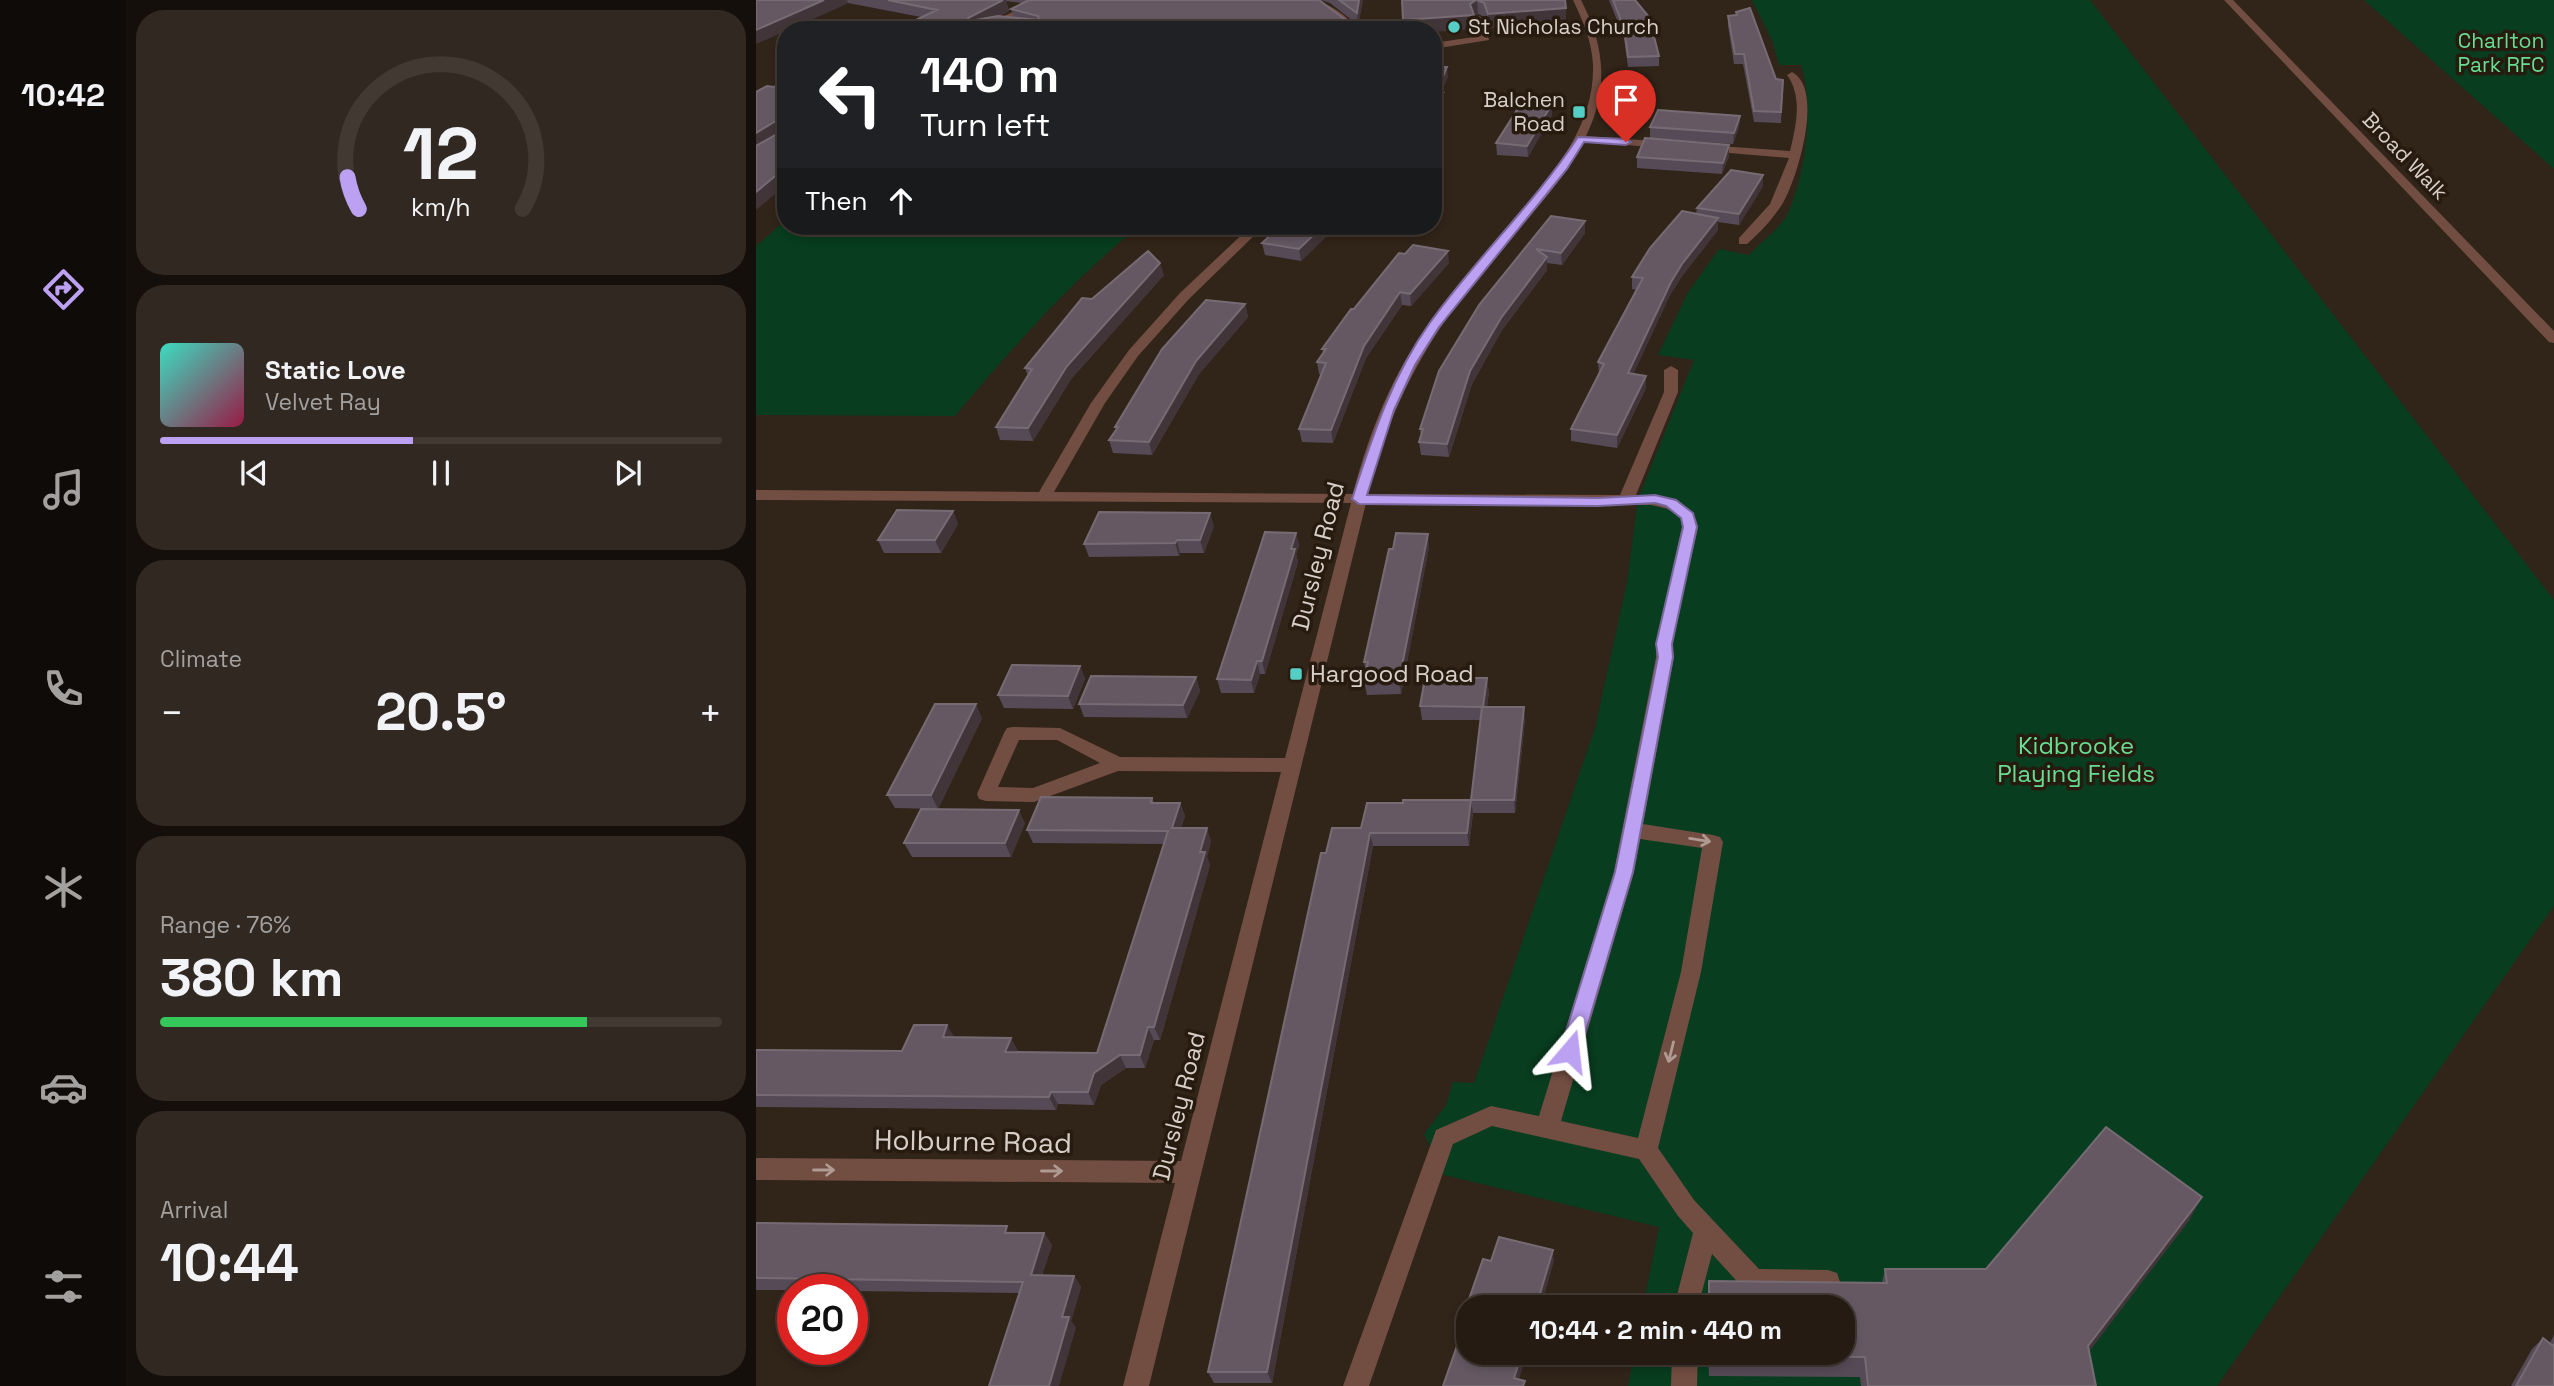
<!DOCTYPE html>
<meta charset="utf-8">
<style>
body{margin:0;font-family:"Space Grotesk",sans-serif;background:#312821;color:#f1f3f6;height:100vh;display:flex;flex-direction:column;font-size:26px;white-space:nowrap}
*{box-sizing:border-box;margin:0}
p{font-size:23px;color:#a3a1a0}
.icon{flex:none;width:38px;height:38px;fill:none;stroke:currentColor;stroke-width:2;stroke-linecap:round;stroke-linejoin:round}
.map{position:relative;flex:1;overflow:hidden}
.drawer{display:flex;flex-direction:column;gap:10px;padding:10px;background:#140f0a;width:630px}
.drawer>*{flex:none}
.guide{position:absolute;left:21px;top:21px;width:665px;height:214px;border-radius:28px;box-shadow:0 4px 10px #0003,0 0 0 2px #423933;background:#202124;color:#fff;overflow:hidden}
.speed{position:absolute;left:21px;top:1274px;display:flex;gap:14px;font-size:35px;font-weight:700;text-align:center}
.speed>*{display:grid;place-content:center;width:91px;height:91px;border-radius:50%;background:#251b13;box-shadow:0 4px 10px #0003,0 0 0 2px #423933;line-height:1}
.speed .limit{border:10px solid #d22;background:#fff;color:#111}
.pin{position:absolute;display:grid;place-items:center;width:60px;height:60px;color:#fff;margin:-72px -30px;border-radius:50% 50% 50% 0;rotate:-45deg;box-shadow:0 0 7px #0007}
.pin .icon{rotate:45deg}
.me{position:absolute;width:77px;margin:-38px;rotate:17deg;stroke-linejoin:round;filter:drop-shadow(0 0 5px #0008)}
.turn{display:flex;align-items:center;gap:24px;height:147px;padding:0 28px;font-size:32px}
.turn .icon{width:91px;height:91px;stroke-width:2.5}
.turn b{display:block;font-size:49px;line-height:60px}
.then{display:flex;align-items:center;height:66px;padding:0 28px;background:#0003;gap:14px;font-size:26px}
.big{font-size:52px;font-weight:600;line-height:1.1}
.drawer .tile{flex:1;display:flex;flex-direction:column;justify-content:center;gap:10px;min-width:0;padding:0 24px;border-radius:28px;background:#312821}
.drawer .dial{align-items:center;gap:0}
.dial svg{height:182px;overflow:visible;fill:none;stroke:#423933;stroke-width:7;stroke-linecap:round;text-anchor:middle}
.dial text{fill:#f1f3f6;stroke:none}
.song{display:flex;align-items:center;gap:21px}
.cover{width:84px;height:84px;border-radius:10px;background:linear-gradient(135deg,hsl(170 70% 55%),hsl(340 70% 35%))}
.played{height:7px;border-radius:4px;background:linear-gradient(90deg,#bca0f2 45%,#423933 45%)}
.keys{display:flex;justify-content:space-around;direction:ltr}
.heat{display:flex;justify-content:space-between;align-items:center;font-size:38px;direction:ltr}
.charge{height:10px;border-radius:5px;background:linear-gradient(90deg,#34c759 76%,#423933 0)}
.trip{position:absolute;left:700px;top:1295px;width:399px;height:70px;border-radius:28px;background:#251b13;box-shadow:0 4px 10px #0003,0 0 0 2px #423933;font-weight:600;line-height:70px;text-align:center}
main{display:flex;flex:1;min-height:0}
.dock{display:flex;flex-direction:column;width:126px;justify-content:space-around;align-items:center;background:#0f0b08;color:#a3a1a0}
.dock .icon{width:49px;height:49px}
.dock .on{color:#bca0f2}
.dock b{font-size:32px;color:#f1f3f6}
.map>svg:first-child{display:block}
.green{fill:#083d1f}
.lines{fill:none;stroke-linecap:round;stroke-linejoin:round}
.minor{fill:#724d41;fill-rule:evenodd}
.wall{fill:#574a57;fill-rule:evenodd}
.shaded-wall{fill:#423539}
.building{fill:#655863;stroke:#776b73;stroke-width:2}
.oneway{stroke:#af9b92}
.route{fill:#bca0f2;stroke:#7a689d;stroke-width:2}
.poi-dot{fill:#55cec5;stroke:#271b10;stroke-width:2.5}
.labels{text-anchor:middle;stroke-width:7;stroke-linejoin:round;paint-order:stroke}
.far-poi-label{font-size:21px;fill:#d8cfc8;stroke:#271b10;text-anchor:start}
.far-park-label{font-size:21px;fill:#68dd92;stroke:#271b10}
.far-street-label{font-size:21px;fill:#d8cfc8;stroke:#271b10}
.street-label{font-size:24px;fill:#d8cfc8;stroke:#271b10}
.poi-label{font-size:24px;fill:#d8cfc8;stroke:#271b10;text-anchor:start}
.park-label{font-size:24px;fill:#68dd92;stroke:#271b10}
.near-street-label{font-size:28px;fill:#d8cfc8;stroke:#271b10}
</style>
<main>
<nav class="dock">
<b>10:42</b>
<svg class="icon on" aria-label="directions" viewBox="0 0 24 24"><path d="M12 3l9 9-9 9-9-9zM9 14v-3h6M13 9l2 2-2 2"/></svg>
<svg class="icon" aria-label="music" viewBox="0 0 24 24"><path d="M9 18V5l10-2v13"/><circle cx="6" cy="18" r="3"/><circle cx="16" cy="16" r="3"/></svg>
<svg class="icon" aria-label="phone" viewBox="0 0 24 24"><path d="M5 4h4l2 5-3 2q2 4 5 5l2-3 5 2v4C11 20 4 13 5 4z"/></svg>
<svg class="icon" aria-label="climate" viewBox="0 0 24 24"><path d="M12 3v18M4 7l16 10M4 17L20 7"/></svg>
<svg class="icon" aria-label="car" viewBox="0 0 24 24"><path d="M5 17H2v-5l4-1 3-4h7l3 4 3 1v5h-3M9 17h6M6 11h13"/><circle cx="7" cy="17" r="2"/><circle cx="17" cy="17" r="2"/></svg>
<svg class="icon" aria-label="filters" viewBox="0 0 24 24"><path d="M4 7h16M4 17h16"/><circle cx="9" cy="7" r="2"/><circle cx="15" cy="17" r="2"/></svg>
</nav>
<section class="drawer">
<div class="tile dial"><svg viewBox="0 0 100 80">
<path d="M14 69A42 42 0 1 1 86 69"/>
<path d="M14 69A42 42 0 0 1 9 55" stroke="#bca0f2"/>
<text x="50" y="56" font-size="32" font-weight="700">12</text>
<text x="50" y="72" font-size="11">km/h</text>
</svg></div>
<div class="tile">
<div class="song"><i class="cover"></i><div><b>Static Love</b><p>Velvet Ray</p></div></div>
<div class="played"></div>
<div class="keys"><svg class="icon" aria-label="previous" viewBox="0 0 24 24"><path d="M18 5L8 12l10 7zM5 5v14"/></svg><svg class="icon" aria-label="pause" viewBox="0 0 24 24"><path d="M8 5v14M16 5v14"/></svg><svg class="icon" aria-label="next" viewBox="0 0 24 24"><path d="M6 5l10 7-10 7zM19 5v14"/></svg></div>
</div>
<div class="tile"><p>Climate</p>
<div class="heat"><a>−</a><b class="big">20.5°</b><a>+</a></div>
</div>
<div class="tile"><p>Range · 76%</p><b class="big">380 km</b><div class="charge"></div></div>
<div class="tile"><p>Arrival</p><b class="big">10:44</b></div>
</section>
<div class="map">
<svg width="1798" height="1386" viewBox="0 0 1798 1386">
<rect width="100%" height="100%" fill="#312419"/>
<g class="green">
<path d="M996 0H1334L1798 600V906L1461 1386H872L878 1353H1087V1307H887L903 1227 688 1175 668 1134 690 1105 697 1082 718 1083 839 728 871 582 882 499 938 360 902 355 931 294 963 249 993 255C1005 242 1026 227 1033 211 1050 171 1058 106 1045 65H1023L1016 40Z"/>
<polygon points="1608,0 1798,0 1798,169"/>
<path d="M30 220V226H383C313 283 257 347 199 416L0 415V246Z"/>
</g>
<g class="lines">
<g class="minor">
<polygon points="282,0 293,0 231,30 218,30"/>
<path d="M552 0C571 0 590 16 604 30H593Z"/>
<path d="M817 0H825C849 46 853 89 830 136L911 142 916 145 911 148 827 142C804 188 764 225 732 264 673 335 634 404 612 494L864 495 908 392V370L915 366 922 370V392L880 495C904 495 937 499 942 527L916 644 918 657 887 824 957 835 964 837 967 842 945 972 902 1148 938 1200 1003 1269 1072 1270 1081 1273 1084 1282 1081 1291 1072 1294 998 1293 989 1290 956 1254 942 1307H918L937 1233 922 1216 883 1159 736 1126 697 1144 613 1386H587L680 1130 735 1106 783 1116 858 872 900 657V644L926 527 925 518 912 509 895 505 610 503 393 1386H367L419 1183 0 1180V1158L425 1161 525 772 362 771 278 802 230 801 223 799 221 794 248 733 251 728 257 727 304 728 364 757 529 758 595 503 0 500V490L283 492 335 403 373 350 424 293 495 226H508L433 299 382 356 349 403 298 492 597 494C611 439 632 385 663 338 686 303 714 270 742 238 784 188 839 135 837 65 836 42 827 21 817 0ZM263 740H301L344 763 277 788 242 787ZM884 839 946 848 925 972 882 1138 805 1121 878 872Z"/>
<polygon points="1468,0 1477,0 1798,331 1798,343 1793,342"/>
<polygon points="723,16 728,19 733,40 677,49 677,43 725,36 718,19"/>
<path d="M1036 72C1069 89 1041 179 1027 203 1017 219 1005 232 991 244H983V238L1014 204 1033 158 949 151 944 148 949 145 1034 151C1040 126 1047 97 1031 75Z"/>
<polygon points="916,1353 942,1353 941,1386 915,1386"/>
</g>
</g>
<g class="wall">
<path d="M0 0H563L592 30H139L165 17 92 3 32 30H30ZM250 1 266 3 255 9 258 17 243 16 253 11Z"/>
<polygon points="565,0 607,0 602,25 574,3"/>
<polygon points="646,0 809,0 810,22 733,28 729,17 722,14 718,16 719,29 648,30"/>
<polygon points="853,0 879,0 903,56 903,66 872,67 868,38"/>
<polygon points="980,12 1020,79 1027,80 1025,123 998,122 987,64 978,64 972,26 972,16 980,15"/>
<polygon points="796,104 796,115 772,157 741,155 740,143"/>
<polygon points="984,116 983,127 977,144 894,138 894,127"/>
<polygon points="973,145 973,156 966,174 881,168 881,157"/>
<polygon points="1007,186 983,225 962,222 962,230 926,276 914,295 877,374 890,388 861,448 815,441 815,429 843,374 842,362 881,290 876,289 876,277 940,214 941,208"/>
<polygon points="795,216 829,233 806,265 791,263 791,270 746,330 716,384 693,457 665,455 663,442 665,437 664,429"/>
<polygon points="524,226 581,226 545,261 509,255 506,243"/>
<polygon points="693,263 655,306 646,305 610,358 577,443 546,442 543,429 565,375 563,374 561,362 567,353 566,349 598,309"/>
<polygon points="408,275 315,379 277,441 244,440 240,427 272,376 269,368 336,299"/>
<polygon points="489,304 492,317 443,374 396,455 357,453 353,440 360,430 359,427"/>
<polygon points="197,511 202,524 185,553 128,553 122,540"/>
<polygon points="458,526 448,553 424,553 423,556 333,557 328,544"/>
<polygon points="540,533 543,546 540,554 542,562 509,674 504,674 498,693 465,693 461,679"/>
<polygon points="673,547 645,694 611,695 608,681 610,673 608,662"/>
<polygon points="324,666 329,679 317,709 248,708 242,695"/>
<polygon points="440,677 444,691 431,718 328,717 323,704"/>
<polygon points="733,692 731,707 769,720 759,813 717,813 713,846 617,846 516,1383 458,1383 452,1372 570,853 605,828 647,803 715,800 725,720 666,720 664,706"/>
<polygon points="226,718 182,809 139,808 131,795"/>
<polygon points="396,798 398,803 424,803 429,816 425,828 455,841 451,857 454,865 404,1040 398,1040 389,1068 370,1068 345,1085 338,1105 302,1104 300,1110 0,1107 0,1050 146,1051 198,1037 262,1051 262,1052 341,1053 408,844 277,843 271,830"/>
<polygon points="269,823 255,857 156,857 148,843"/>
<polygon points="1434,1219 1333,1351 1340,1386 1105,1386 1104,1377 953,1376 952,1353 1087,1353 1087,1307 951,1307 953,1281 1126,1283 1129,1269 1230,1269"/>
<polygon points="0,1223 288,1233 296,1245 286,1275 318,1276 325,1287 315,1321 320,1328 263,1293 96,1291 96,1290 0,1290"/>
<polygon points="1798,1335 1798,1386 1755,1386 1776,1349 1787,1338 1794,1343"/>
</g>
<g class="shaded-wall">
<polygon points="68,0 91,0 92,3 32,30 30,30 30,31 0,44 0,30"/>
<polygon points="247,0 250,0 253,11 215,29 212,18"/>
<polygon points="603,0 607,0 602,25 601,13"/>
<polygon points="721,0 722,14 718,16 719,29 677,32 677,30 648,30 647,20 714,4"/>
<polygon points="810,8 810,22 733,28 732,14"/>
<polygon points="539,20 541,30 503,30 511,25"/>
<polygon points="591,21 592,30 544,30"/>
<polygon points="691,67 692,77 684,97 687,93 688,104 679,115 680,123 677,126 677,105 680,93"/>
<polygon points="796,104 796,115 772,157 771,146"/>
<polygon points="984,116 983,127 977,144 978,133"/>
<polygon points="23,119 29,132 0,149 0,133"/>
<polygon points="973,145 973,156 966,174 967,163"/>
<polygon points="30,167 30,185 0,210 0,192"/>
<polygon points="1007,175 1007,186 983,225 983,214"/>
<polygon points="962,218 962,230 926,276 914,295 872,386 872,373 915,282 926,264"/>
<polygon points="829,221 829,233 806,265 805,253"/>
<polygon points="567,226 581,226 545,261 543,249"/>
<polygon points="692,251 693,263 655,306 654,294"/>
<polygon points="791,257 791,270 746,330 716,384 693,457 691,444 714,371 745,318"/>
<polygon points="404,263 408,275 315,379 277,441 272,428 311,366"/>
<polygon points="644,292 646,305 610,358 577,443 575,430 608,346"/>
<polygon points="489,304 492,317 443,374 396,455 393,442 440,361"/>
<polygon points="890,376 890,388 861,448 861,435"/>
<polygon points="197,511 202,524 185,553 179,540"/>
<polygon points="454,513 458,526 448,553 444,540"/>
<polygon points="540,533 543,546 540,554 542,562 509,674 506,661"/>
<polygon points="672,534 673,547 645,694 643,681"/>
<polygon points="421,540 424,553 423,556 419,543"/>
<polygon points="501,661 504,674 498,693 495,680"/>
<polygon points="324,666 329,679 317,709 312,696"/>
<polygon points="440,677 444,691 431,718 427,705"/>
<polygon points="731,678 733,692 729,720 727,707"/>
<polygon points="220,704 226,718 182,809 175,795"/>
<polygon points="768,707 769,720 759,813 758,800"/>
<polygon points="715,800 717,813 713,846 711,833"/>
<polygon points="424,803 429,816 420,842 416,828"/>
<polygon points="263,810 269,823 255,857 249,843"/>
<polygon points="451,828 455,841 451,857 454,865 404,1040 398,1027"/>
<polygon points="614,833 617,846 516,1383 511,1372"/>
<polygon points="191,1025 199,1038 187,1037"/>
<polygon points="392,1027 398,1040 389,1068 384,1055"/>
<polygon points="255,1038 262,1051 257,1065 249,1052"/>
<polygon points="364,1055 370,1068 345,1085 338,1105 332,1092 338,1073"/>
<polygon points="295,1092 302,1104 300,1110 293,1097"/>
<polygon points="1446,1197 1434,1219 1322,1366 1332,1346"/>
<polygon points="288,1233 296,1245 282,1286 275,1275"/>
<polygon points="797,1250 798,1261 785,1307 780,1307"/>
<polygon points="318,1276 325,1287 315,1321 320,1328 303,1386 293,1386 306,1317"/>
<polygon points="766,1353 771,1353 761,1386 758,1378"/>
</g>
<g class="building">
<polygon points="0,0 68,0 0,30"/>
<polygon points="132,0 247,0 212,18 214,21 242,16 283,20 282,16 255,9 273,0 563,0 591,21 544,29 539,20 511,25 503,30 139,30 181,10"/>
<polygon points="583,0 603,0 601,13"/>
<polygon points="646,0 720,0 714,4 718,15 647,20"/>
<polygon points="721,0 809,0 810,8 732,14 728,3"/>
<polygon points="857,0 879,0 893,17 903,56 872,57 868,28"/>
<polygon points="994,8 1020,79 1027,80 1025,112 998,111 988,54 979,54 972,16 981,15 980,12"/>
<polygon points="677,67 691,67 680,93 687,93 677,105"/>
<polygon points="30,81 30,167 0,192 0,146 26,131 27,120 23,119 0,133 0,92 11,86 18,87"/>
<polygon points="766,102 796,104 771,146 740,143"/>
<polygon points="902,110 984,116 978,133 894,127"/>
<polygon points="889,138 973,145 967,163 881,157"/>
<polygon points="975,170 1007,175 983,214 941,208"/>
<polygon points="926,211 962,218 926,264 915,282 872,373 890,376 861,435 815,429 848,364 842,362 887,278 876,277 894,248"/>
<polygon points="795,216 829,221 805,253 780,249 791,257 745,318 714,371 691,444 663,442 667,429 664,429 683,371 723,305"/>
<polygon points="524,226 567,226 543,249 506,243"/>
<polygon points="657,245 692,251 654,294 644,292 608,346 575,430 543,429 570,363 561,362 570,349 566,349 595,309 598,309 643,253 649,254"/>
<polygon points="392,251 404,263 311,366 272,428 240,427 276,369 269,368 326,298 336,299"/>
<polygon points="450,300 489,304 440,361 393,442 353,440 362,427 359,427 406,349"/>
<polygon points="141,510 197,511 179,540 122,540"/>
<polygon points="343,512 454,513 444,540 421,540 419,543 328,544"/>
<polygon points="509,532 540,533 535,549 539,549 506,661 501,661 495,680 461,679"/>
<polygon points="640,533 672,534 643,681 608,681 612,662 608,662 633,549 637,549"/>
<polygon points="256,665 324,666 312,696 242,695"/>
<polygon points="335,676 440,677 427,705 323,704"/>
<polygon points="669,678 731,678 727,707 664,706"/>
<polygon points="179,704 220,704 175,795 131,795"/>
<polygon points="726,707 768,707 758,800 715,800 711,833 614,833 511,1372 452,1372 565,853 570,853 576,828 605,828 611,803 647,803 647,800 715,800"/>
<polygon points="285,797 396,798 395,803 424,803 416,828 451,828 444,852 449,852 398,1027 392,1027 384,1055 364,1055 338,1073 332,1092 295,1092 293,1097 0,1095 0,1050 146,1051 158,1025 191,1025 187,1037 255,1038 249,1052 341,1053 412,831 271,830"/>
<polygon points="165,809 263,810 249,843 148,843"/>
<polygon points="1350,1127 1446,1197 1332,1346 1340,1386 1112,1386 1109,1357 954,1356 954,1353 1087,1353 1087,1307 953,1307 953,1281 1131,1283 1129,1269 1230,1269"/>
<polygon points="0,1223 251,1226 249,1233 288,1233 275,1275 318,1276 306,1317 313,1317 293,1386 233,1386 267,1282 0,1278"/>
<polygon points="743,1237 797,1250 780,1307 712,1307 712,1353 766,1353 758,1378 769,1381 767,1386 687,1386 710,1320 706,1319 727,1259 735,1261"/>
<polygon points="1787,1338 1797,1346 1798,1344 1798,1386 1760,1386"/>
</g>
<defs><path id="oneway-shaft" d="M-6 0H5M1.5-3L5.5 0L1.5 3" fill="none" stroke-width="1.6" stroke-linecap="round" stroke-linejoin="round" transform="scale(1.75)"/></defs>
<g class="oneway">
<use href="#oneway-shaft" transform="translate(944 840) rotate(9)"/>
<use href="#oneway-shaft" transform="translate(915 1052) rotate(104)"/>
<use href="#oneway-shaft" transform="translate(68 1170)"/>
<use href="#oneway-shaft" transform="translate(296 1171)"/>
</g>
<path class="route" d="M822 137 870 139 875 142 870 145 828 142 811 169 683 327 659 365 638 410 611 495 842 498 899 495 920 500 937 513 941 527 916 644 917 657 877 872 824 1051 821 1057 814 1060 807 1057 804 1051 859 872 902 657 900 644 927 527 925 518 910 506 899 503 842 506 603 504 596 499C616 438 635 378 673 324 719 259 778 204 822 137Z"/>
<g class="poi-dot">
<circle cx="698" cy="27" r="7"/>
<rect x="816" y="105" width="14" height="14" rx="3.5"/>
<rect x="533" y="667" width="14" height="14" rx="3.5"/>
</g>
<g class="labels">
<g class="far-poi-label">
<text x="712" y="34">St Nicholas Church</text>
<text x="809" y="107" text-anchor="end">Balchen<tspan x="809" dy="24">Road</tspan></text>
</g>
<g class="far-park-label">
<text x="1745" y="48">Charlton<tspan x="1745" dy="24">Park RFC</tspan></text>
</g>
<g class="far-street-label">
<text transform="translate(1649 156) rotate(46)" y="7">Broad Walk</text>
</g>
<g class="street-label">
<text transform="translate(562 556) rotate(-76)" y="8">Dursley Road</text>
<text transform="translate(423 1106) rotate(-76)" y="8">Dursley Road</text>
</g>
<g class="poi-label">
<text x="554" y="682">Hargood Road</text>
</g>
<g class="park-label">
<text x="1320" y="754">Kidbrooke<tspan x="1320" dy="28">Playing Fields</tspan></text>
</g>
<g class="near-street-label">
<text transform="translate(217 1141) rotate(1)" y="10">Holburne Road</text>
</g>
</g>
</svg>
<div class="speed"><div class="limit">20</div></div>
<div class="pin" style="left:870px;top:142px;background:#d93025"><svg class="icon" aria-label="arrive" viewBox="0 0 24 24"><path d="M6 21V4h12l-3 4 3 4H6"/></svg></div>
<svg class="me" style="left:814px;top:1051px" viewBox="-20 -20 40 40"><path d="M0-17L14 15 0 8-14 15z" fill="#bca0f2" stroke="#fff" stroke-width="4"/></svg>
<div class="trip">10:44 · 2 min · 440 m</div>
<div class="guide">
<div class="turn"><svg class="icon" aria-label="left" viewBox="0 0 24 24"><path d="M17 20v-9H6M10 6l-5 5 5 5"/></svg><div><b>140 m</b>Turn left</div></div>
<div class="then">Then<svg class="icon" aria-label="ahead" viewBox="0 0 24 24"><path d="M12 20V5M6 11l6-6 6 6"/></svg></div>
</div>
</div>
</main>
